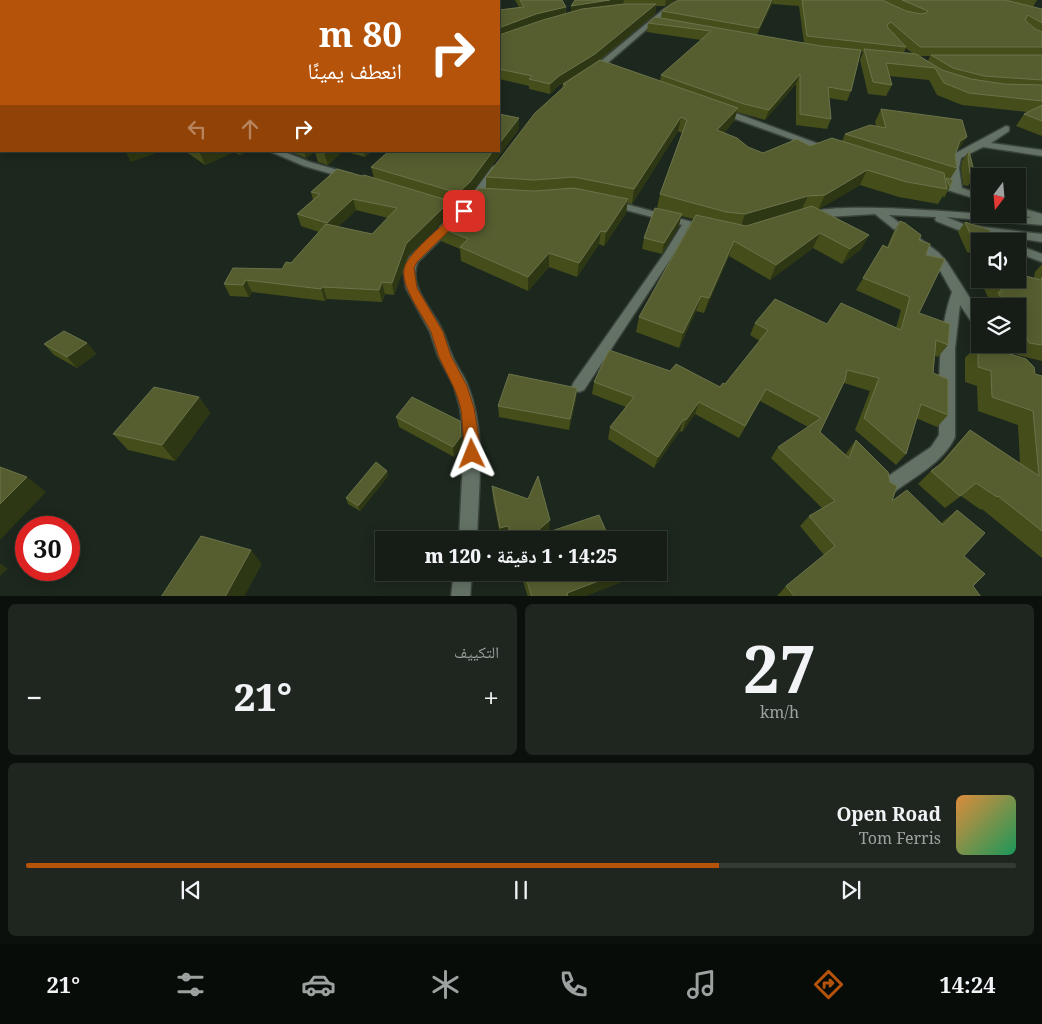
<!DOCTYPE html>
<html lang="ar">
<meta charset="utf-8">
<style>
body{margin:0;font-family:"Noto Serif","Noto Naskh Arabic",serif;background:#1e261f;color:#f1f3f6;direction:rtl;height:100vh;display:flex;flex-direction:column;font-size:19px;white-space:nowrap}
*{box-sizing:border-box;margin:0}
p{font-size:16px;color:#9da2a1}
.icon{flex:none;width:28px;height:28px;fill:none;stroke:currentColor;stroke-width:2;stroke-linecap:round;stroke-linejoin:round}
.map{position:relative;height:596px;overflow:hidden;direction:ltr}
.panel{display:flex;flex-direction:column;gap:8px;padding:8px;background:#0c100c;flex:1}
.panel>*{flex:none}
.hud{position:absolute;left:0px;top:0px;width:500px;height:152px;box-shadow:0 2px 12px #0003,0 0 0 1px #343b35;direction:rtl;background:#b45309;color:#fff;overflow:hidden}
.needle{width:32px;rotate:196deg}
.tools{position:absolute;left:971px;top:168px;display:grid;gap:10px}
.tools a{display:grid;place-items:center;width:55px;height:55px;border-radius:0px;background:#151d16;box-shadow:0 2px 12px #0003,0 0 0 1px #343b35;font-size:25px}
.speed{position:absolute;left:15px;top:516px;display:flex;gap:10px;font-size:25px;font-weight:700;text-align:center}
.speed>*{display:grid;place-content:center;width:65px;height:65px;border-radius:50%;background:#151d16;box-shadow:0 2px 12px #0003,0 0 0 1px #343b35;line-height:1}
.speed .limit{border:8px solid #d22;background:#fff;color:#111}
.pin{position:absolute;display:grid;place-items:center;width:42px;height:42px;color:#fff;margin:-21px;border-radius:10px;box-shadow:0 2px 8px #0006}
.me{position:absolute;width:55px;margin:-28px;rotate:358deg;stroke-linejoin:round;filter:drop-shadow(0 0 4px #0008)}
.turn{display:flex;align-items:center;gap:18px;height:105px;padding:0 15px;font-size:22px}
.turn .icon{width:65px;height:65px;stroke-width:2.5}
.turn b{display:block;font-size:35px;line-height:42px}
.lanes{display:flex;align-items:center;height:48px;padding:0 15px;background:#0003;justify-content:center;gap:25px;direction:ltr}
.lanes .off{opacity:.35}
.big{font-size:38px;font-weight:800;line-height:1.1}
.panel .widget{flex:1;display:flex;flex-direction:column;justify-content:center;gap:8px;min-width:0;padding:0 18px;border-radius:8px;background:#1e261f}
.panel .dial{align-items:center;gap:0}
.dial b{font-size:65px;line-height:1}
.song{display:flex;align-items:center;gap:15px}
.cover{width:60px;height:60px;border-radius:8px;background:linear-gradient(135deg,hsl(30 70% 55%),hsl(150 70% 35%))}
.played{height:5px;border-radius:2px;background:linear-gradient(90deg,#b45309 70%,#343b35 70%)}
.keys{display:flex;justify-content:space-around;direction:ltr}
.heat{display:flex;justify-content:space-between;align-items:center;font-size:28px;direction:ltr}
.panel .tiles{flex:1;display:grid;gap:8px;grid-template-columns:1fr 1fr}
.widget:last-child{grid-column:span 2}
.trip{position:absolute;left:375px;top:531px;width:292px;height:50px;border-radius:0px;background:#151d16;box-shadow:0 2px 12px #0003,0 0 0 1px #343b35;font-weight:800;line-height:50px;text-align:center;direction:rtl}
.tabs{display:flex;height:80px;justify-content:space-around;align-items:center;background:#080c09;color:#9da2a1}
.tabs .icon{width:35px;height:35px}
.tabs .active{color:#b45309}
.tabs b{font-size:22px;color:#f1f3f6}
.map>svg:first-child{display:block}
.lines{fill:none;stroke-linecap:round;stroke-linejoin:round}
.minor-casing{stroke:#3a433b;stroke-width:3}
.minor{fill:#647265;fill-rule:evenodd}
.wall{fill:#454d1b;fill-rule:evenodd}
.shaded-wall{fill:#2e3713}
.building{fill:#565e30;stroke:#6b734b}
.route{fill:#b45309;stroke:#753606}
</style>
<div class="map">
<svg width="1042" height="597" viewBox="0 0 1042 597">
<rect width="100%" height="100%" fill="#1c271d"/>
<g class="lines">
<defs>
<g id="minor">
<polygon points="681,0 689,0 668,11 603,67 607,68 607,72 595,70 595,66 664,9"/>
<polygon points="716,108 722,108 835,150 830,153 827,152 716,112"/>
<polygon points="1006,126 1009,127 1009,131 991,143 1042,150 1042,156 983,147 961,158 959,168 962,188 980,194 980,200 931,185 930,183 935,180 951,185 949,168 954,154"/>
<polygon points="269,151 282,151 310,162 352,174 354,176 349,179 304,166"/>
<polygon points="495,166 500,169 476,204 468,204 467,202 468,200 492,167"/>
<polygon points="434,200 468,209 469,211 464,214 430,205 429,203 430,201"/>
<polygon points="611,200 711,227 712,229 707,232 691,228 584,390 579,392 574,390 572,386 574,382 664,254 682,225 607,205 606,203 607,201"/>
<path d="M1018 207 1042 214V225L946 217 971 227 975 226 1042 234V242L989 234 1002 241H986L936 221 935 219 936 217 889 215 939 253 947 262 980 314V329L975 327 960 305 955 348V437C943 463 915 476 893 493L887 495 881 493 879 487 881 481 931 447 939 435C940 388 936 337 952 292L938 267 931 259 875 214 811 218 806 215C823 198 999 216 1032 218L1018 213Z"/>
<path d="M451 220 456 223 455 225 418 262C406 286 436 313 444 334 447 341 449 349 452 355 456 366 464 375 468 386 487 433 478 490 477 540H459L464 438 460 408 454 386 438 356 430 332 406 288 403 268 409 257 447 221Z"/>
<polygon points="1018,245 1042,254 1042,262 1018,253"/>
<polygon points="988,344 1003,344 1020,365 1018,369 1013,371 1008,369"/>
<polygon points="454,572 472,572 470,597 451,597"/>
</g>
</defs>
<use href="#minor" class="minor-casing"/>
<use href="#minor" class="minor"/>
</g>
<g class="wall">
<path d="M515 0H562L566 7V14L571 12V6L575 0H677L665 6H656L655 14 595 64 660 81 661 75 701 40 647 32 648 23 661 18 662 11 679 0H1037L1033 7 1042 9V136L1016 126 1024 114 1027 112 962 105 937 95 929 80 889 76 892 85 886 96 868 94 860 60 863 52 861 51 851 91 847 101 829 98 831 119 827 129 796 125V84L765 120 737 112 734 121 724 133 748 147 763 153 842 141 845 134 876 126 875 122 881 109 959 149 956 151 955 155 957 168 950 179V187L944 198 943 196 938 204 899 197 860 185 819 209 869 235 861 249 842 264 813 248 770 280 729 256 704 313 696 311 679 348 636 332 639 317 693 219 681 216 679 225 662 254 642 249 644 238 657 208 660 194 682 133 678 131 632 204 627 203 626 213 604 246 599 244 577 277 549 267 528 291 461 261 460 249 441 241 439 227 486 189V177L562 88 563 84 585 70 558 86 550 94 529 89V86L499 79V10L519 7ZM772 4 799 6 804 43 757 35ZM906 48 912 53 904 52ZM920 56H930L928 61Z"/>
<path d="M519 129 471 194 459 205 450 202 451 213 408 256 394 295 385 294 382 302 327 299 325 301 252 292 249 297 230 296 224 284 282 269 291 263 319 232 301 226 297 214 313 200 311 192 362 176 374 178 371 167 499 151ZM356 210 388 218 372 234 338 227Z"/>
<polygon points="185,151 248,151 240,155 234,152 205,165"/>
<polygon points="288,151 372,151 365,157 343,151 328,165 318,162 315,152 306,158"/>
<polygon points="969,151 975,175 968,186 963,185 961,168 962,161"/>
<polygon points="900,221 919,240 926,255 919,313 948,345 938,357 935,356 933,373 948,415 937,427 916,418 906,454 896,465 855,430 870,391 844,383 820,432 846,455 847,452 856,440 892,501 941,523 957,510 964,556 973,586 981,597 778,597 777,596 786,586 824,555 800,526 809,516 822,508 771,458 778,447 808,427 760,401 739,438 695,414 682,432 680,431 654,468 608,439 610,427 626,407 592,394 594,382 670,371 720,387 725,384 760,341 750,335 755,323 827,324 896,328 901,310 856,290 883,245 887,247 893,233"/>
<polygon points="965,222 990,230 990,234 1018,240 1023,257 1018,264 1018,241 980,241 980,256 967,252 958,232"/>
<polygon points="1042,264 1042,361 1017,355 1012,344 1018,344 1018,306 988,306 988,305 990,302 981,282 983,279 1034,278 1035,272"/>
<polygon points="87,343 96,354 77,368 54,355 44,344"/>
<polygon points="978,344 1035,374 1042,376 1042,558 982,509 981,510 961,496 945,508 918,484 931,471 937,467 957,444 970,430 1020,463 1018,425 978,411 977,386 965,382 965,358"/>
<polygon points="577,388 576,399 569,430 499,417 498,406"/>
<polygon points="199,397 210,413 175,461 128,450 113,434"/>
<polygon points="396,417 461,432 462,446 454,457 399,427"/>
<polygon points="387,471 388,476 360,511 348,504 346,498"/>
<polygon points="492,486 550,532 610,540 509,540 509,538 501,539 493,499"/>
<polygon points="520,572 624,572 621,582 583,597 528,597"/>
</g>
<g class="shaded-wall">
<polygon points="610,0 624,0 623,6 571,15 571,6"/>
<polygon points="666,0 677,0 665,6"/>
<polygon points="772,0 773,0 772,4 756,37 759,28"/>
<polygon points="0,4 1,4 1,14 0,15"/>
<polygon points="656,4 655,14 594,64 558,86 550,94 550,84 559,76"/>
<polygon points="566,7 565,16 499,38 499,28 536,14"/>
<polygon points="0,68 1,68 1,77 0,75"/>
<polygon points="800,74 796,84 765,120 769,110"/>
<polygon points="738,108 734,121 714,144 717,130"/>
<polygon points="681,117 678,131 632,204 634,189"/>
<polygon points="519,118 519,129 471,194 459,205 458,193 493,151 499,151 499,144"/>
<polygon points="967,137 959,149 952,153 960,141"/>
<polygon points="125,151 162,151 131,162"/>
<polygon points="205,151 234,151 234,152 205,165 200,153"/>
<polygon points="238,151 248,151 240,155"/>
<polygon points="304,151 315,151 315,152 306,158"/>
<polygon points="327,151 343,151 328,165 324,153"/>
<polygon points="364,151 372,151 365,157"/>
<polygon points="867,170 860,185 818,210 825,195"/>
<polygon points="808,196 801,211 740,229 745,214"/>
<polygon points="353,199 356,210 330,235 327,223"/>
<polygon points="628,199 626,213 604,246 606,232"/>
<polygon points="450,201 451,213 408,256 394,295 392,283 406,244"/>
<polygon points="682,214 679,225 662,254 664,243"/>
<polygon points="601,231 599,244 577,277 579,263"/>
<polygon points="820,233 813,248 770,280 776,265"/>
<polygon points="869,235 861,249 842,264 850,249"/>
<polygon points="734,241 729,256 704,313 709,298"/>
<polygon points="549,253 549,267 528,291 528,277"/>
<polygon points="246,280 252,292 249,297 243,285"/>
<polygon points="382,282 385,294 382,302 379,290"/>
<polygon points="323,287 327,299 325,301 321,289"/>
<polygon points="701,296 696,311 679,348 683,333"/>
<polygon points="87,343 96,354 77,368 67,357"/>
<polygon points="577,388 576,399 569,430 570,419"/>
<polygon points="199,397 210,413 175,461 162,445"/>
<polygon points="699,402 695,414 682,432 686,420"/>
<polygon points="684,419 680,431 654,468 658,457"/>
<polygon points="460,421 462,446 454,457 453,447"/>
<polygon points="387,471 388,476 360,511 358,506"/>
<polygon points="27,477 46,492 0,540 0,504"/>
<polygon points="550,520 549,532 528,539"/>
<polygon points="508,526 509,538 501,539 500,528"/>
<polygon points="251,550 262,564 244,597 225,597"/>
<polygon points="0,563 8,569 0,576"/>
<polygon points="622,572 624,572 621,582 583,597 566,597 567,593"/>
</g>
<g class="building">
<polygon points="0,0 11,0 8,1 1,1 1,4 0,4"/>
<polygon points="102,0 472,0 473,1 102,1"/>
<polygon points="520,0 562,0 566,7 536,14 499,28 499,10 524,7"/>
<polygon points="575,0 610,0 571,6"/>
<polygon points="679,0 772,0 759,28 662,11 671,4"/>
<polygon points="802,0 882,0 906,11 921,14 926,13 928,11 902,0 1005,0 1042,9 1042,23 1028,15 1025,20 1035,29 1042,32 1042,47 920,47 891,22 887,25 888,28 906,47 807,36"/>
<polygon points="624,4 656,4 595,54 559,76 550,84 529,79 532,76 499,69 499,35 543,20 582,9"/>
<polygon points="655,17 821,46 861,50 851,91 828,87 831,119 800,114 800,74 769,110 744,104 661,75 711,31 648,23"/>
<rect x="0" y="45" width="1" height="23"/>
<polygon points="864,49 916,54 942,70 971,79 1004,84 1042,85 1042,101 969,93 944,83 935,68 886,63 892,85 873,82"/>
<polygon points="931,55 1042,55 1042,80 984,76 953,68"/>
<polygon points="600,60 738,108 717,130 737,138 748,147 763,153 797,139 810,146 832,138 944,173 947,189 907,182 867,170 825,195 808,196 745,214 726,212 660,194 687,120 681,117 634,189 574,177 535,180 486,177 535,113 566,85 563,84"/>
<polygon points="0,76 1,77 1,112 0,111"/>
<polygon points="1042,105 1042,121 1024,114"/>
<polygon points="881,109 962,120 967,137 960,141 955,155 957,168 845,134 870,125 886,128"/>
<polygon points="499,114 519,118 499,144"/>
<polygon points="317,151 327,151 324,153"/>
<polygon points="389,151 493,151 470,182 458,193 371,167"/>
<polygon points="969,151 975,175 970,174 968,157"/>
<polygon points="337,169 362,176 364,175 450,201 406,244 392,283 382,282 379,290 323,287 321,289 246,280 243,285 224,284 233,268 282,269 286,262 291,263 326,224 372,234 397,208 353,199 327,223 297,214 320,194 311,192"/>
<polygon points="946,178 953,180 950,187"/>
<polygon points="479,188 535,191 574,188 628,199 606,232 601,231 579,263 549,253 528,277 460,247 468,239 439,227"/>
<polygon points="812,206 869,235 850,249 820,233 776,265 734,241 709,298 701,296 683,333 639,317 696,215 746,226"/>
<polygon points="655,208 682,214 664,243 644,238"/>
<polygon points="900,221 905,223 921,235 919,240 930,244 926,255 945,259 919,313 950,324 948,345 936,340 933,373 948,379 948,415 921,404 906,454 864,418 879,378 847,370 845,380 820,432 849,458 856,440 888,472 890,482 897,486 892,501 907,490 943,525 957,510 985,533 964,556 985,574 973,586 981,597 795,597 786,586 835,546 809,516 835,501 778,447 821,418 766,389 745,426 699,402 686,420 684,419 658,457 610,427 634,397 594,382 609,350 670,371 676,364 720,387 723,383 725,384 768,330 755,323 775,299 827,324 841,303 901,330 910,297 863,278 883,245 888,248"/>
<polygon points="965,222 990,230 990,234 1018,240 1023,257 1018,255 1018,241 980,241 980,244 974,242"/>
<polygon points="1018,274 1041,280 1042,277 1042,345 1029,343 1018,315 1018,306 1005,306 998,292 1002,292 995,279 1018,279"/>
<polygon points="64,331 87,343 67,357 44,344"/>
<polygon points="978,344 1026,359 1034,367 1035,374 1042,376 1042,531 998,496 997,497 976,483 960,496 931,471 943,462 970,430 1039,476 1033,411 992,397 991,371 978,367"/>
<polygon points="509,374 577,388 570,419 498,406"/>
<polygon points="154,387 199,397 162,445 113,434"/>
<polygon points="412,397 460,421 461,436 453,447 396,417"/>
<polygon points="376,462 387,471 358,506 346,498"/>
<polygon points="0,467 27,477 0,504"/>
<polygon points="538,476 550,520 528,539 599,515 610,540 513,540 508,526 500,528 492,486 528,499"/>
<polygon points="201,536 251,550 225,597 161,597"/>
<polygon points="524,572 622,572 567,593 568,597 532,597"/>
</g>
<path class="route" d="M464 208 467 209V213L417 262 414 268 417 288 443 332 451 356 467 386 474 408 479 438V454L477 459 472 461 467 459C463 451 463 422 461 410 457 390 447 375 439 357 436 349 434 340 431 332 423 315 398 284 405 266 410 251 447 222 460 209Z"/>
</svg>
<div class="tools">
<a><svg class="needle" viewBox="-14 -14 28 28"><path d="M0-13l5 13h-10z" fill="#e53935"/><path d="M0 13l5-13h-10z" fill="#9da2a1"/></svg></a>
<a><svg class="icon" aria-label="sound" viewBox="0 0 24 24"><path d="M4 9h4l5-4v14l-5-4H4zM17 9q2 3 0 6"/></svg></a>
<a><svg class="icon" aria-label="layers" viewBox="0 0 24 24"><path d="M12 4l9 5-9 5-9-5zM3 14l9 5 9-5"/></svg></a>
</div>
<div class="speed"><div class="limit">30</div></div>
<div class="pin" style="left:464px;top:211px;background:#d93025"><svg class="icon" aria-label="arrive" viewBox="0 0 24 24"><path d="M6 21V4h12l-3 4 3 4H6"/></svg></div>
<svg class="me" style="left:472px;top:454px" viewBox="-20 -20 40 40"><path d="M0-17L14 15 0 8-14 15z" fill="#b45309" stroke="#fff" stroke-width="4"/></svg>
<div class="trip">14:25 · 1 دقيقة · 120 m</div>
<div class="hud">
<div class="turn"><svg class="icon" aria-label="right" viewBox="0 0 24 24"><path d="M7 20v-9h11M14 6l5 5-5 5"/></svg><div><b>80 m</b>انعطف يمينًا</div></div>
<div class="lanes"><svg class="icon off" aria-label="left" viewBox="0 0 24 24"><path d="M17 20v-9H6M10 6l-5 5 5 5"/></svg><svg class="icon off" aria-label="ahead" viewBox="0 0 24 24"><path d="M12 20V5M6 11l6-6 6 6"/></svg><svg class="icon" aria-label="right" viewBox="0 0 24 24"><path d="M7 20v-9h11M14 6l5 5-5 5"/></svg></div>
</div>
</div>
<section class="panel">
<div class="tiles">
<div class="widget dial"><b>27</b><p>km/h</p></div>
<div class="widget"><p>التكييف</p>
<div class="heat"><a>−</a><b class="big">21°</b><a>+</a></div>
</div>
<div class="widget">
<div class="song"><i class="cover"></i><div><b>Open Road</b><p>Tom Ferris</p></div></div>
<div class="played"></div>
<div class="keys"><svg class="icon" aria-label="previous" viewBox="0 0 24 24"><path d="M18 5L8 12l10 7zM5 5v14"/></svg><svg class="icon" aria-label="pause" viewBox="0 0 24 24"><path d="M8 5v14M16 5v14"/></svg><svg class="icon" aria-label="next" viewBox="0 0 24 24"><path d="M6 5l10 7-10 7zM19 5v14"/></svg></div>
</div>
</div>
</section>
<nav class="tabs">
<b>14:24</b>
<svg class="icon active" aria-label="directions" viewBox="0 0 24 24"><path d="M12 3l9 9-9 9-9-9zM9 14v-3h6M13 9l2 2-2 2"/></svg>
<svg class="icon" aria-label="music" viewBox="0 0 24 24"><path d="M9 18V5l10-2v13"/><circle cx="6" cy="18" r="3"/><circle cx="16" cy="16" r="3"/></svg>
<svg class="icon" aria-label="phone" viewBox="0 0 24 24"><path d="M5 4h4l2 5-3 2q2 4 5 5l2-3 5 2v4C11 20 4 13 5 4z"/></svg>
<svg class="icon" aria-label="climate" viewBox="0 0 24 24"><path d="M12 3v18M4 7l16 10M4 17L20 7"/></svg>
<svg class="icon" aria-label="car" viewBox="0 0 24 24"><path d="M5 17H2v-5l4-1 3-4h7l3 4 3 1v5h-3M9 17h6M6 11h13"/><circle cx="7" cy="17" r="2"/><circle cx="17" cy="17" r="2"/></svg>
<svg class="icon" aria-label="filters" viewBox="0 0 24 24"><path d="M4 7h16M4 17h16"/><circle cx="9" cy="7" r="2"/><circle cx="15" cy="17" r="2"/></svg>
<b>21°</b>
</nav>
